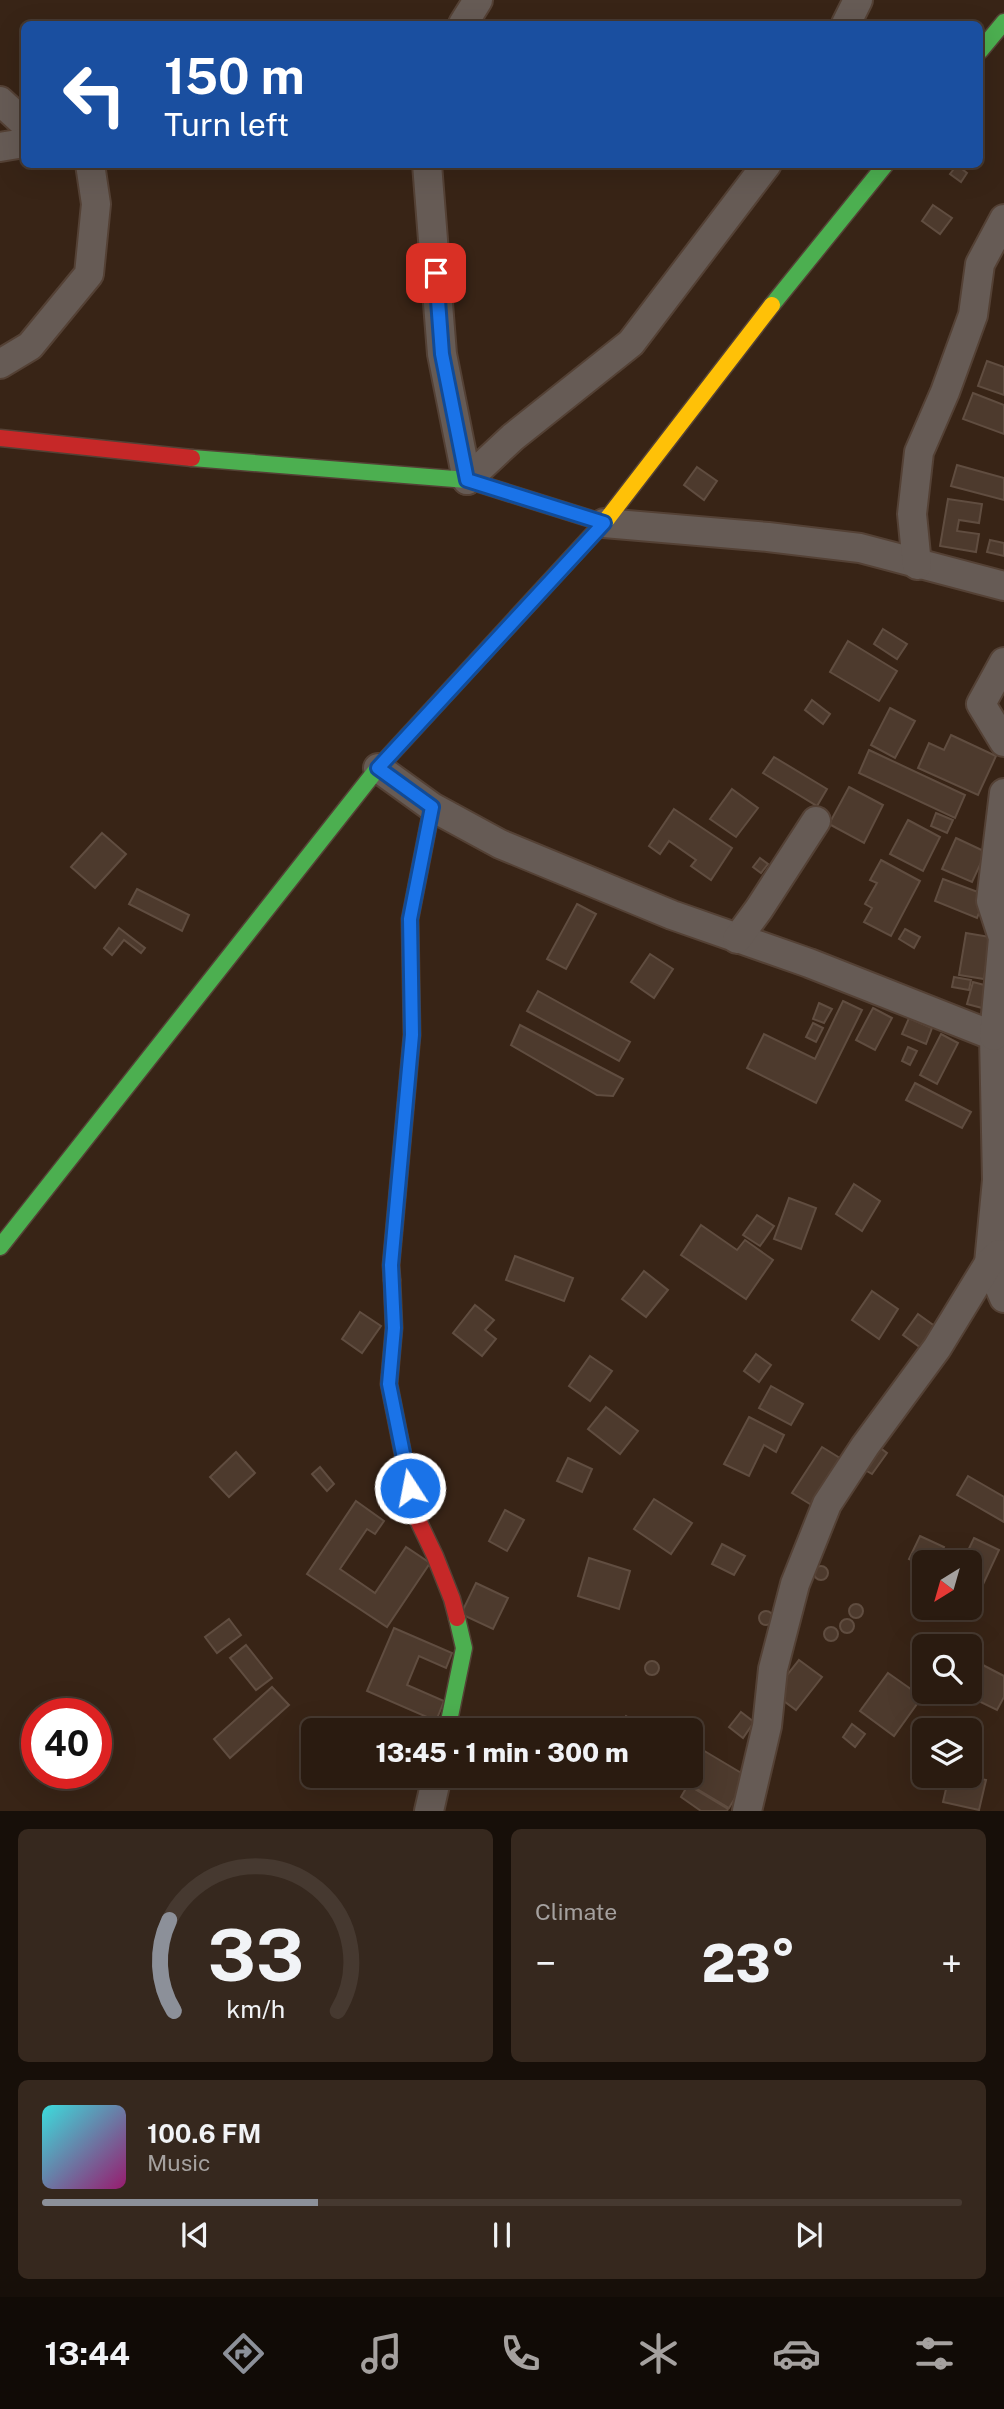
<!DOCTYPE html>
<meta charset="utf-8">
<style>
body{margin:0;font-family:"Public Sans",sans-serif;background:#36281e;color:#f1f3f6;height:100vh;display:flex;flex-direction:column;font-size:26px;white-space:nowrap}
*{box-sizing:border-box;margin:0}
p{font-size:23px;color:#a5a19f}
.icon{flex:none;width:38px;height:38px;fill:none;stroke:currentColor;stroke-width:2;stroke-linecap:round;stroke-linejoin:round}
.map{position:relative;height:1811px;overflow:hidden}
.drawer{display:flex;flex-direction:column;gap:18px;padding:18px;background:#170f09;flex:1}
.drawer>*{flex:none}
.banner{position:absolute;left:21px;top:21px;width:962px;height:147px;border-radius:10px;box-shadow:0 7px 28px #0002,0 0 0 2px #463930;background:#1a4fa0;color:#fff;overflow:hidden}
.needle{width:46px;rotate:217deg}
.buttons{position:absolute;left:912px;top:1550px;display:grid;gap:14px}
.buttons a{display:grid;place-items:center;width:70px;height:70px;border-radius:10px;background:#2a1b10;box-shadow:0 7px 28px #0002,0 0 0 2px #463930;font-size:35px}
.speed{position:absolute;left:21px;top:1698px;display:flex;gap:14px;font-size:35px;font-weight:700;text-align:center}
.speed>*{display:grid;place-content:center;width:91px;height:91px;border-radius:50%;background:#2a1b10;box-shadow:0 7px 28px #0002,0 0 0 2px #463930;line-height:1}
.speed .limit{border:10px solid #d22;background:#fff;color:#111}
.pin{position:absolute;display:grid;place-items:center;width:60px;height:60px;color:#fff;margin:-30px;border-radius:14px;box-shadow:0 4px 10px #0006}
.me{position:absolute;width:77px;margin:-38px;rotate:349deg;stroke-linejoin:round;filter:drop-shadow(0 0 5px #0008)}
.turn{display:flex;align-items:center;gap:24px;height:147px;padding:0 28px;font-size:32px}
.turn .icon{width:91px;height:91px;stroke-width:2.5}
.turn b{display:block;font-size:49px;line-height:60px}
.big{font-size:52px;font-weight:800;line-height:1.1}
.drawer .widget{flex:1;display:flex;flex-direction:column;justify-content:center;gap:10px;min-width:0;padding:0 24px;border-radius:10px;background:#36281e}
.drawer .dial{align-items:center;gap:0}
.dial svg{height:182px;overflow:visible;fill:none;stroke:#463930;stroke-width:7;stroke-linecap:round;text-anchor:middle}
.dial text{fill:#f1f3f6;stroke:none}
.song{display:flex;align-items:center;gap:21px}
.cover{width:84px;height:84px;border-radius:10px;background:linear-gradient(135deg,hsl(180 70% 55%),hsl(320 70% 35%))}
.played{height:7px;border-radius:4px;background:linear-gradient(90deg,#8c9099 30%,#463930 30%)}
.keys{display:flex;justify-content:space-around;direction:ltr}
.heat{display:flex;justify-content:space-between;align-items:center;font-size:38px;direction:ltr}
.drawer .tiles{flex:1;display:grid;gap:18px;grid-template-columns:1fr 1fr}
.widget:last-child{grid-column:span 2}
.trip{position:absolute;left:301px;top:1718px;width:402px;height:70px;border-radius:10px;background:#2a1b10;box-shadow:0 7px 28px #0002,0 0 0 2px #463930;font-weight:800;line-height:70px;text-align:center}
.tab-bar{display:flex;height:112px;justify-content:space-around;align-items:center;background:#110b06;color:#a5a19f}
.tab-bar .icon{width:49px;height:49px}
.tab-bar .active{color:#8c9099}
.tab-bar b{font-size:32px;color:#f1f3f6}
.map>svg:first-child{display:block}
.building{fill:#4d3a2d;stroke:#604d40;stroke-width:2}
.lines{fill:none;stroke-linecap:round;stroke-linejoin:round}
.street-casing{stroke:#544135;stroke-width:32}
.fast-casing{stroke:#544135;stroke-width:19}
.slow-casing{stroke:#544135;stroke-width:19}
.jam-casing{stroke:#544135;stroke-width:19}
.street{stroke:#665b55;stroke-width:28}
.fast{stroke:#4caf50;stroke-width:16}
.slow{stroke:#ffc107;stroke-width:16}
.jam{stroke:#c62828;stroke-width:16}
.route-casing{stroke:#114b97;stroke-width:18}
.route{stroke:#1a73e8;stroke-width:12}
</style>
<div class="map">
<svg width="1004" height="1811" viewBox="0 0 1004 1811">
<rect width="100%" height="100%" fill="#382416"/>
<g class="building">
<polygon points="957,165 967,173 961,182 950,174"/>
<polygon points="933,205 952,218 940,234 922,221"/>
<polygon points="987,361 1004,367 1004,395 978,386"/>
<polygon points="973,393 1004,405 1004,434 963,419"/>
<polygon points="957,465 1004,478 1004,500 951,486"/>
<polygon points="697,467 717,481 704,500 684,485"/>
<polygon points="948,499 982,504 979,523 959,520 957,531 979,534 976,552 940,546"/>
<polygon points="990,540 1004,543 1004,556 987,552"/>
<polygon points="883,629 907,644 897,659 874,644"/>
<polygon points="848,641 897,671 879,701 830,672"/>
<polygon points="812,700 830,714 823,724 805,710"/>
<polygon points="890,708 915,721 895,758 871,745"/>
<polygon points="951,735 996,756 978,795 918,768 929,743 944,750"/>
<polygon points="869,750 965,795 955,818 859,773"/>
<polygon points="774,757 827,789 817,806 763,773"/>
<polygon points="849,787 883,805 864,843 829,824"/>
<polygon points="732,789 758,808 736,837 710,819"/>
<polygon points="674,809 732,848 711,880 691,866 696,860 669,841 660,854 649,846"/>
<polygon points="936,813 953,820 947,833 931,826"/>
<polygon points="908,820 940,837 923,871 890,854"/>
<polygon points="102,833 126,854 95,888 71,867"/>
<polygon points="956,838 986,852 972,882 942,869"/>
<polygon points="760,858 768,864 761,873 753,867"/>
<polygon points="881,860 920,881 891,936 864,922 872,908 865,904 877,883 870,880"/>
<polygon points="943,879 986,895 977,918 935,901"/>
<polygon points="137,889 189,915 182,931 129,904"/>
<polygon points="577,904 596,914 566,969 547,959"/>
<polygon points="119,928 145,948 141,953 124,940 112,955 104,948"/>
<polygon points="905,929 920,937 914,948 899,939"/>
<polygon points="966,933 990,937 984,979 959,975"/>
<polygon points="650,954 673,969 654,998 631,982"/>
<polygon points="954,977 971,980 969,990 952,987"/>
<polygon points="973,982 988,986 982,1008 967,1004"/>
<polygon points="538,991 630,1042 619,1061 527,1011"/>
<polygon points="843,1001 862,1010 816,1103 747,1068 764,1034 815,1059"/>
<polygon points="819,1003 832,1009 824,1023 813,1019"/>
<polygon points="873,1008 892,1018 875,1050 856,1040"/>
<polygon points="909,1018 932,1028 926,1044 902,1034"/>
<polygon points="813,1023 823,1028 816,1042 806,1037"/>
<polygon points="520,1025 623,1079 613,1096 597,1095 511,1045"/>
<polygon points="941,1034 958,1043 937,1084 920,1075"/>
<polygon points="908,1047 917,1051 910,1065 902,1061"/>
<polygon points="915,1083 971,1112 962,1128 906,1100"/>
<polygon points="854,1184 880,1201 862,1231 836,1214"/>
<polygon points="789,1198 816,1208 801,1249 774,1239"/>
<polygon points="757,1215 774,1226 760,1246 743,1235"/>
<polygon points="701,1225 737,1250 745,1240 773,1260 746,1299 681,1255"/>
<polygon points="515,1256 573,1278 564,1301 506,1280"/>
<polygon points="644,1271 668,1290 646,1317 622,1299"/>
<polygon points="872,1291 898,1309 879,1339 852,1320"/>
<polygon points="475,1305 494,1320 485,1330 496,1339 482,1356 453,1333"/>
<polygon points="360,1312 381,1326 362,1353 342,1339"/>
<polygon points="918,1314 936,1327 921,1348 903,1335"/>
<polygon points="756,1354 771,1365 759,1382 744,1371"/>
<polygon points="590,1356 612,1371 590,1401 569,1386"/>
<polygon points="771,1386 803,1404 791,1425 759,1408"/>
<polygon points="606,1407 638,1431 620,1454 588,1429"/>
<polygon points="749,1417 784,1435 776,1452 764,1445 749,1476 724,1464"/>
<polygon points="875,1444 887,1453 872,1474 860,1467"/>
<polygon points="822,1447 848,1463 818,1509 792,1493"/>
<polygon points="236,1452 255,1473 229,1497 210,1477"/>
<polygon points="568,1458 592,1469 582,1492 557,1481"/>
<polygon points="320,1467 334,1484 327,1491 312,1474"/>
<polygon points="968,1476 1004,1497 1004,1522 957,1495"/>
<polygon points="654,1499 692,1523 671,1554 634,1529"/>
<polygon points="356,1501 384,1521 375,1534 367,1529 340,1569 375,1593 406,1547 430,1563 387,1627 307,1574"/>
<polygon points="505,1510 524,1520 507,1551 489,1541"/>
<polygon points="920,1536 944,1547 937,1563 924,1563 924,1566 909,1559"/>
<polygon points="974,1538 999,1550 980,1591 970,1586 970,1563 962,1563"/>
<polygon points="722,1544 745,1556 734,1575 712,1564"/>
<polygon points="589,1558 630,1571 619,1609 578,1596"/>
<circle cx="821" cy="1573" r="7"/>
<polygon points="476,1583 508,1598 493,1629 461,1614"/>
<circle cx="856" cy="1611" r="7"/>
<circle cx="766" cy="1618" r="7"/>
<polygon points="229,1619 241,1635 217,1653 205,1637"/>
<circle cx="847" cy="1626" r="7"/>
<circle cx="831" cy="1634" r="7"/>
<polygon points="394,1628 452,1653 446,1668 419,1656 407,1685 444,1701 436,1721 367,1691"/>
<polygon points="246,1645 272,1678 256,1690 230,1658"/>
<polygon points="799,1660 822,1677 796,1710 773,1693"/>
<circle cx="652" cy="1668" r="7"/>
<polygon points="979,1663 1004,1676 1004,1697 997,1710 964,1694 970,1692 970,1682"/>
<polygon points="888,1673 922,1697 894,1736 860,1711"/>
<polygon points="272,1687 289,1705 230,1758 214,1739"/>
<polygon points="741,1712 754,1722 743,1738 729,1727"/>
<polygon points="626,1716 652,1731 617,1731"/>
<polygon points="852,1724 865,1734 855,1747 843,1737"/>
<polygon points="691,1743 748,1777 729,1808 675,1776 691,1776"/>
<polygon points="949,1776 968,1776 986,1780 979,1810 943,1802"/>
<polygon points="688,1785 728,1809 727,1811 701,1811 681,1797"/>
</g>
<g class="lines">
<defs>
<g id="street">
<polyline points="463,24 478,0"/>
<polyline points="846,24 858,0"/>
<polyline points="0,101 24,123"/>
<polyline points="0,147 24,143"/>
<polyline points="427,164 442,354 467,480"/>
<polyline points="0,364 30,346 89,274 96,204 90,164"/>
<polyline points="467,480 513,437 631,343 767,164"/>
<polyline points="604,523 768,537 860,548 1004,586"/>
<polyline points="917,565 912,514 919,452 945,392 973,315 980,264 1004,219"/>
<polyline points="1004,662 981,704 1004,742"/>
<polyline points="378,768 432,807 500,844 672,915 809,963 994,1036 997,1180 989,1263 1004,1298"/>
<polyline points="737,939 759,909 816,821"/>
<polyline points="994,1036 1003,938 991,901 1004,793"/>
<polyline points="429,1811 437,1776"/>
<polyline points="747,1811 767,1726 773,1669 795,1584 827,1504 865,1446 937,1348 989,1263 999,1254"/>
</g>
<g id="fast">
<polyline points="980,51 1004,22"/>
<polyline points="772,305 886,164"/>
<polyline points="192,458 467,480 604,523"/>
<polyline points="0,1247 378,768 607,519"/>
<polyline points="392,1280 391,1265 412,1035 410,919 432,807"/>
<polyline points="447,1731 464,1648 457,1618"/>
</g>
<polyline id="slow" points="607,519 772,305"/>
<g id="jam">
<polyline points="0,438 192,458"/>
<polyline points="392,1280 394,1328 389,1384 415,1514 435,1556 452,1599 457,1618"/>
</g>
</defs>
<use href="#street" class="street-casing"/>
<use href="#fast" class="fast-casing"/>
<use href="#slow" class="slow-casing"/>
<use href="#jam" class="jam-casing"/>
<use href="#street" class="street"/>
<use href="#fast" class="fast"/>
<use href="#slow" class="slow"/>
<use href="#jam" class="jam"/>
</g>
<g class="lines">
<defs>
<polyline id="route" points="410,1488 389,1384 394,1328 391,1265 412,1035 410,919 432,807 378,768 604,523 467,480 442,354 436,273"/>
</defs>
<use href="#route" class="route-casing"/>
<use href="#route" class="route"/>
</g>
</svg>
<div class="buttons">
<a><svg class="needle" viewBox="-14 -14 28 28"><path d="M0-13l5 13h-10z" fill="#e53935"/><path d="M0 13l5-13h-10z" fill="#a5a19f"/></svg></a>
<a><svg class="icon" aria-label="search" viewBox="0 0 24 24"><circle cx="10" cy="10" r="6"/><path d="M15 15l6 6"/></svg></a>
<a><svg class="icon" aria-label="layers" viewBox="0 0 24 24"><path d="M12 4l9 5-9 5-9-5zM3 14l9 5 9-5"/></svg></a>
</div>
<div class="speed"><div class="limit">40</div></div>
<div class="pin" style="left:436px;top:273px;background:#d93025"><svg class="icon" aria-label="arrive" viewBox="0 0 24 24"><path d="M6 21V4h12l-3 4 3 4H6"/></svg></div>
<svg class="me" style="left:410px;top:1488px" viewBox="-20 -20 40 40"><circle r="17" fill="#1a73e8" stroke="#fff" stroke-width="3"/><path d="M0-11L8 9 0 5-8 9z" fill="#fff"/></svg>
<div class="trip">13:45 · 1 min · 300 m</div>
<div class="banner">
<div class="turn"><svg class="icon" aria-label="left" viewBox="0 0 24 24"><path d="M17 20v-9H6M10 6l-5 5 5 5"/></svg><div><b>150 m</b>Turn left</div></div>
</div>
</div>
<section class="drawer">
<div class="tiles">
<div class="widget dial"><svg viewBox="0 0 100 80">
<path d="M14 69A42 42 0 1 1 86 69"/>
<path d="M14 69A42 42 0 0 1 12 29" stroke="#8c9099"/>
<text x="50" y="56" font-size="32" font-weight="700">33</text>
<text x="50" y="72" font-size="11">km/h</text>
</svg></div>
<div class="widget"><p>Climate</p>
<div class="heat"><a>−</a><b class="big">23°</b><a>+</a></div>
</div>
<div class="widget">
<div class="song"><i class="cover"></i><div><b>100.6 FM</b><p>Music</p></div></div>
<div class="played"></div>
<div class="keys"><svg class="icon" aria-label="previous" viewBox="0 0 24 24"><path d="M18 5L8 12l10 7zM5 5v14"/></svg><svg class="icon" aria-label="pause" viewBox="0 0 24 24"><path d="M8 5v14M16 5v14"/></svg><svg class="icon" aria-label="next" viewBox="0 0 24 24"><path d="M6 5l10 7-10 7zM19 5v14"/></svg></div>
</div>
</div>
</section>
<nav class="tab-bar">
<b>13:44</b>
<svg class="icon active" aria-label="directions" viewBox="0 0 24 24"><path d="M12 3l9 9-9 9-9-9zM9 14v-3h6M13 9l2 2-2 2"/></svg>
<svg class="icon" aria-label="music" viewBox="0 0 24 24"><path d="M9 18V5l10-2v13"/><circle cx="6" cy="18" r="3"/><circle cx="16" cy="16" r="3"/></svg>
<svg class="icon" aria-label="phone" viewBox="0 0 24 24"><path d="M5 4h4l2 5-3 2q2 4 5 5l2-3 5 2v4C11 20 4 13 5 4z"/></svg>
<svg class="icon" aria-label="climate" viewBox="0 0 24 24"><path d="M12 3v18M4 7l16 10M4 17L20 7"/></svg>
<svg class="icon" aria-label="car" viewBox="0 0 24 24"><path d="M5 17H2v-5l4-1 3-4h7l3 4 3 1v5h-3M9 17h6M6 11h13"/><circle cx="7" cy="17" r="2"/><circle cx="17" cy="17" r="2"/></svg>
<svg class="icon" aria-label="filters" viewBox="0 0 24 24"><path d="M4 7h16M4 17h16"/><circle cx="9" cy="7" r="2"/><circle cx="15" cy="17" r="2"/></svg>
</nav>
